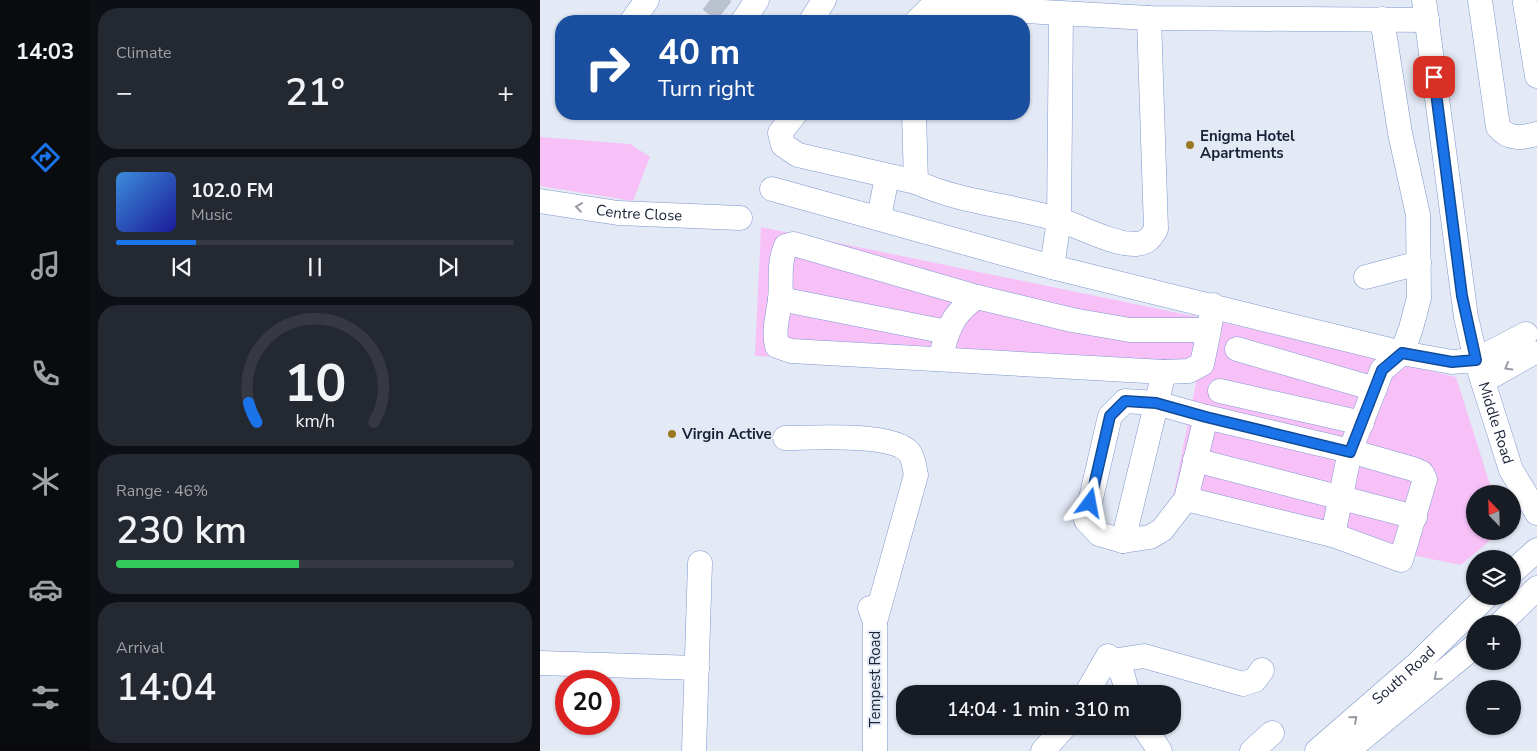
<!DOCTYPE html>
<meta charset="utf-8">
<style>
body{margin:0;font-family:"Nunito Sans",sans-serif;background:#242831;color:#f1f3f6;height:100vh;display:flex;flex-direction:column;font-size:19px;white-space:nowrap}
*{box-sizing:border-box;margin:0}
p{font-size:16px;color:#9ea1a6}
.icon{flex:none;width:28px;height:28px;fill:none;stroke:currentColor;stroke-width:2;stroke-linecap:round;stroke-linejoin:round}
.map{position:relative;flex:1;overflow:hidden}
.sheet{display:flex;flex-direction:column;gap:8px;padding:8px;background:#0d0f14;width:450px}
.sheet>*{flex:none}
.hud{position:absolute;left:15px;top:15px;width:475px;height:105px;border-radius:20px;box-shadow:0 1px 4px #0004;background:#1a4fa0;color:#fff;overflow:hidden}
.needle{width:32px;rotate:337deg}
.buttons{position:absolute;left:926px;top:485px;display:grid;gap:10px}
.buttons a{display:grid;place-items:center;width:55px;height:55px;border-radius:50%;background:#171b24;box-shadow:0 1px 4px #0004;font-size:25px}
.speed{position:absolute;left:15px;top:670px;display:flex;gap:10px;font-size:25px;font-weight:700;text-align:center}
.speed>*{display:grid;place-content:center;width:65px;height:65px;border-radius:50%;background:#171b24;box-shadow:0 1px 4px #0004;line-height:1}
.speed .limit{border:8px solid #d22;background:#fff;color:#111}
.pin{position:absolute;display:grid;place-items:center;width:42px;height:42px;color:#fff;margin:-21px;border-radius:10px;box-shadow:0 2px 8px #0006}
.me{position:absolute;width:55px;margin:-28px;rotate:13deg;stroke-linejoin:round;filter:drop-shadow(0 0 4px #0008)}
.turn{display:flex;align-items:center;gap:18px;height:105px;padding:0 20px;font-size:22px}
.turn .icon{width:65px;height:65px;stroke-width:2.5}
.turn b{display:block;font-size:35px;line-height:42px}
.big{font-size:38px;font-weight:600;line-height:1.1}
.sheet .card{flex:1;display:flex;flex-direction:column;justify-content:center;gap:8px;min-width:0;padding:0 18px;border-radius:20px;background:#242831}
.sheet .dial{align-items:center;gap:0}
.dial svg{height:130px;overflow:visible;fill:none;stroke:#363941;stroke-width:7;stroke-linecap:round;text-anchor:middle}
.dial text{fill:#f1f3f6;stroke:none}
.song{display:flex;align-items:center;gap:15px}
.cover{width:60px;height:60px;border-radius:8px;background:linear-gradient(135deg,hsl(210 70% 55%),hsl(240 70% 35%))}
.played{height:5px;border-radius:2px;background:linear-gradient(90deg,#1a73e8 20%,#363941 20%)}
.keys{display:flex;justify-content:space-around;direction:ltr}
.heat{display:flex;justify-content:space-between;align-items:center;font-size:28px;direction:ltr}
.charge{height:8px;border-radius:4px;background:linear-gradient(90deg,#34c759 46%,#363941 0)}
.trip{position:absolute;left:356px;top:685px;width:285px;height:50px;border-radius:20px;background:#171b24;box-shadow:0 1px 4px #0004;font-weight:600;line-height:50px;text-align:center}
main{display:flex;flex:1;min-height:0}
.tabs{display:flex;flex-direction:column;width:90px;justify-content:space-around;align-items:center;background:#090b0e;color:#9ea1a6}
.tabs .icon{width:35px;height:35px}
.tabs .active{color:#1a73e8}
.tabs b{font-size:22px;color:#f1f3f6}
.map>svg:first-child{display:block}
.green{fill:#f7c1f8}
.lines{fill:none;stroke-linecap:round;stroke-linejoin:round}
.minor-tunnel{stroke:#bac1cf;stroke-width:24;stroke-dasharray:24 12;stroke-linecap:butt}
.minor-casing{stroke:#7f97ce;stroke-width:25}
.minor{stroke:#fff;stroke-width:24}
.oneway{stroke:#979ca5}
.route-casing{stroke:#114b97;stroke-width:12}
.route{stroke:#1a73e8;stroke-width:9}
.poi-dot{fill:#9b7924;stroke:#e3e9f5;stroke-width:2}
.labels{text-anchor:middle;stroke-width:4;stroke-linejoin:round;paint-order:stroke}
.poi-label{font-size:15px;font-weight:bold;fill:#182237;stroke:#e3e9f5;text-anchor:start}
.street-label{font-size:15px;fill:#182237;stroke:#e3e9f5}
</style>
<main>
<nav class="tabs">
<b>14:03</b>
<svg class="icon active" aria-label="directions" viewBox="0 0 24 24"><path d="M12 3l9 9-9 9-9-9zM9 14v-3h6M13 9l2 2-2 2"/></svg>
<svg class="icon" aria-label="music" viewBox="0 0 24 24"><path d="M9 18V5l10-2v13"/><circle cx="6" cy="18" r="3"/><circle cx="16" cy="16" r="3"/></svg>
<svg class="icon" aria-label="phone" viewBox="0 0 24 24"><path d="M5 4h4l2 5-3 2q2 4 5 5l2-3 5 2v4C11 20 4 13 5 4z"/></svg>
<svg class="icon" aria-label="climate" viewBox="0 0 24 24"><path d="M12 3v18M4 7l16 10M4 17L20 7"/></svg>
<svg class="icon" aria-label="car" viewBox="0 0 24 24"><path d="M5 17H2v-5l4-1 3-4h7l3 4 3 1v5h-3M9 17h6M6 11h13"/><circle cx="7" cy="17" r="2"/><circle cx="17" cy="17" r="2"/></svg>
<svg class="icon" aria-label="filters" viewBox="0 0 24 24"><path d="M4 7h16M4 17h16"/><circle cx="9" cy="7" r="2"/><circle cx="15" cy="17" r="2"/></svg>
</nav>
<section class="sheet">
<div class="card"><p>Climate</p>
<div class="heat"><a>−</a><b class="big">21°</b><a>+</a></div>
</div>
<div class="card">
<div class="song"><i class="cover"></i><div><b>102.0 FM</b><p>Music</p></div></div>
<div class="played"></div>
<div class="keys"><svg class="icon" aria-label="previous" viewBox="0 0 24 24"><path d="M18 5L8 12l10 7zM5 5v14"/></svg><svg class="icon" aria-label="pause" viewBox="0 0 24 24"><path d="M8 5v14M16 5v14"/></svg><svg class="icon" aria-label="next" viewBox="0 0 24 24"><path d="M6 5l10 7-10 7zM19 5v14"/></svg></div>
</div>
<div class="card dial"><svg viewBox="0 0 100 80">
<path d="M14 69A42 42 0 1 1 86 69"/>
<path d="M14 69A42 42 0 0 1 9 57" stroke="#1a73e8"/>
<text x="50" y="56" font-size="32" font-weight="700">10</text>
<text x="50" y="72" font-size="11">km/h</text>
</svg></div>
<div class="card"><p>Range · 46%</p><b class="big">230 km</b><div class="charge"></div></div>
<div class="card"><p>Arrival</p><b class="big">14:04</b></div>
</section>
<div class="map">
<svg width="997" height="751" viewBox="0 0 997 751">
<rect width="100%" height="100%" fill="#e3e9f5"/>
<g class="green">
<polygon points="0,137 90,144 110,157 93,201 0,186"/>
<polygon points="221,227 677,321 916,377 953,494 935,494 935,531 960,532 921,565 631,507 659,368 215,356"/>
</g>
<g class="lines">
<polyline class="minor-tunnel" points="170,0 184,11"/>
<defs>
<g id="minor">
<path id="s1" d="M884 0 926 317 936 360 971 470 997 513"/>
<path d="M940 0 958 127C969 140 981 138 997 134"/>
<polyline points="985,3 997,76"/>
<polyline points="92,21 107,0"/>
<polyline points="203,21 217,0"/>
<polyline points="271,21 284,0"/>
<polyline points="377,21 388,10 433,8 609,18 887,20"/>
<polyline points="255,114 240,133 243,145 258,155 376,182"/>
<path d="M374 114 376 182C421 203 472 205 520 220 541 227 574 245 596 244 607 243 611 238 616 229L609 18"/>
<polyline points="232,189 512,267 862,353 912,362 936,360 986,334"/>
<path id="s2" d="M0 201 78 213 200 218"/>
<polyline points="339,217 347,177"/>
<polyline points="512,267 519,220 521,14"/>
<polyline points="826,277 879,263"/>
<polyline points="240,299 407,332"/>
<path d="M669 330 662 364 649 371 624 372 251 351 237 346C233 330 238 317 240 300 242 282 238 263 246 246L254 244 437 297 532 320 590 330H669L673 305"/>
<path d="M403 348C409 324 417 310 437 297"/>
<polyline points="697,349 835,389"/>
<polyline points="624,372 583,541 610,537 622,530 646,499 666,417 810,451 793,535 646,499"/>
<polyline points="943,381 993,353"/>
<polyline points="680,391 822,423"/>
<path d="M245 438C271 438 351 432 369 452 374 458 374 467 376 475L335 622"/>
<polyline points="655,460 875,517"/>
<polyline points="793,535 861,560 885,479 882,473 873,469 810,451 842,370 862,353 871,328 879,298 878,215 860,133 842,19"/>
<polyline points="583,541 559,534 546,520 570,416 585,401 616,403 666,417"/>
<polyline points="972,572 997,550"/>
<polyline points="330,608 335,622 335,751"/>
<polyline points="960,624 997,588"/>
<polyline points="572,661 604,656 703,684 715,680 722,670"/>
<polyline points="0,663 157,668"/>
<polyline points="546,694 568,656 582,673 588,694"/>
<polyline points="603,726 620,751"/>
<polyline points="154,751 160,563"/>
<polyline points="503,751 525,726"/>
<polyline points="712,751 732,733"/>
<path id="s3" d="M777 751 876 665 947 596"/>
<polyline points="807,751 935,646"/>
</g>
</defs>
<use href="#minor" class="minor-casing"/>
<use href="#minor" class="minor"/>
</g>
<defs><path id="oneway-chevron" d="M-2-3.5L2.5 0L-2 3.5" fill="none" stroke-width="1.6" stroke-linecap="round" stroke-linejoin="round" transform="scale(1.25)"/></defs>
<g class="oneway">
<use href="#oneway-chevron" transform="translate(39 207) rotate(-172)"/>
<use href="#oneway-chevron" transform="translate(968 367) rotate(150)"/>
<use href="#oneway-chevron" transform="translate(897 677) rotate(141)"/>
<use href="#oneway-chevron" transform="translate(814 719) rotate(-41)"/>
</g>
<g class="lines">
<defs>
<polyline id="route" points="550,503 570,416 585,401 616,403 666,417 810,452 842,370 862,353 912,362 936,360 922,296 894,77"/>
</defs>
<use href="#route" class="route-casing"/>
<use href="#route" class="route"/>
</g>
<g class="poi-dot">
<circle cx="650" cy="145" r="5"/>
<circle cx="132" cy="434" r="5"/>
</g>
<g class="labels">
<g class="poi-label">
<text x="660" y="141">Enigma Hotel<tspan x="660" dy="17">Apartments</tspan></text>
<text x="142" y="439">Virgin Active</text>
</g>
<g class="street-label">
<text dy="5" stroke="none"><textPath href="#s2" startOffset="100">Centre Close</textPath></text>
<text dy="5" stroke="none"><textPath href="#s1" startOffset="430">Middle Road</textPath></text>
<text dy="5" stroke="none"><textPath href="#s3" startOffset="115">South Road</textPath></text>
<text transform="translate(335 679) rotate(-90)" y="5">Tempest Road</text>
</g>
</g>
</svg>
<div class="buttons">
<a><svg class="needle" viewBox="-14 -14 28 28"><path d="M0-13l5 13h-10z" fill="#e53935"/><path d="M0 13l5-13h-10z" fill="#9ea1a6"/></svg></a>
<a><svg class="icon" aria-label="layers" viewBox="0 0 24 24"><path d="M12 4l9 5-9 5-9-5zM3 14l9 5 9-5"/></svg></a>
<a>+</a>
<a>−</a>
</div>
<div class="speed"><div class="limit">20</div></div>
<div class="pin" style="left:894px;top:77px;background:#d93025"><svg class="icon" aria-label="arrive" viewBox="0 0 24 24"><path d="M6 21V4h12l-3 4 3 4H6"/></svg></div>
<svg class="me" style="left:550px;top:503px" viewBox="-20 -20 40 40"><path d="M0-17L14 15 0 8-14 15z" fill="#1a73e8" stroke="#fff" stroke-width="4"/></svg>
<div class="trip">14:04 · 1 min · 310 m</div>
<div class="hud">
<div class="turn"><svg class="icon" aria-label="right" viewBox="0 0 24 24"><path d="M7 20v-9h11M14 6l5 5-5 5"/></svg><div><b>40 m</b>Turn right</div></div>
</div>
</div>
</main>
